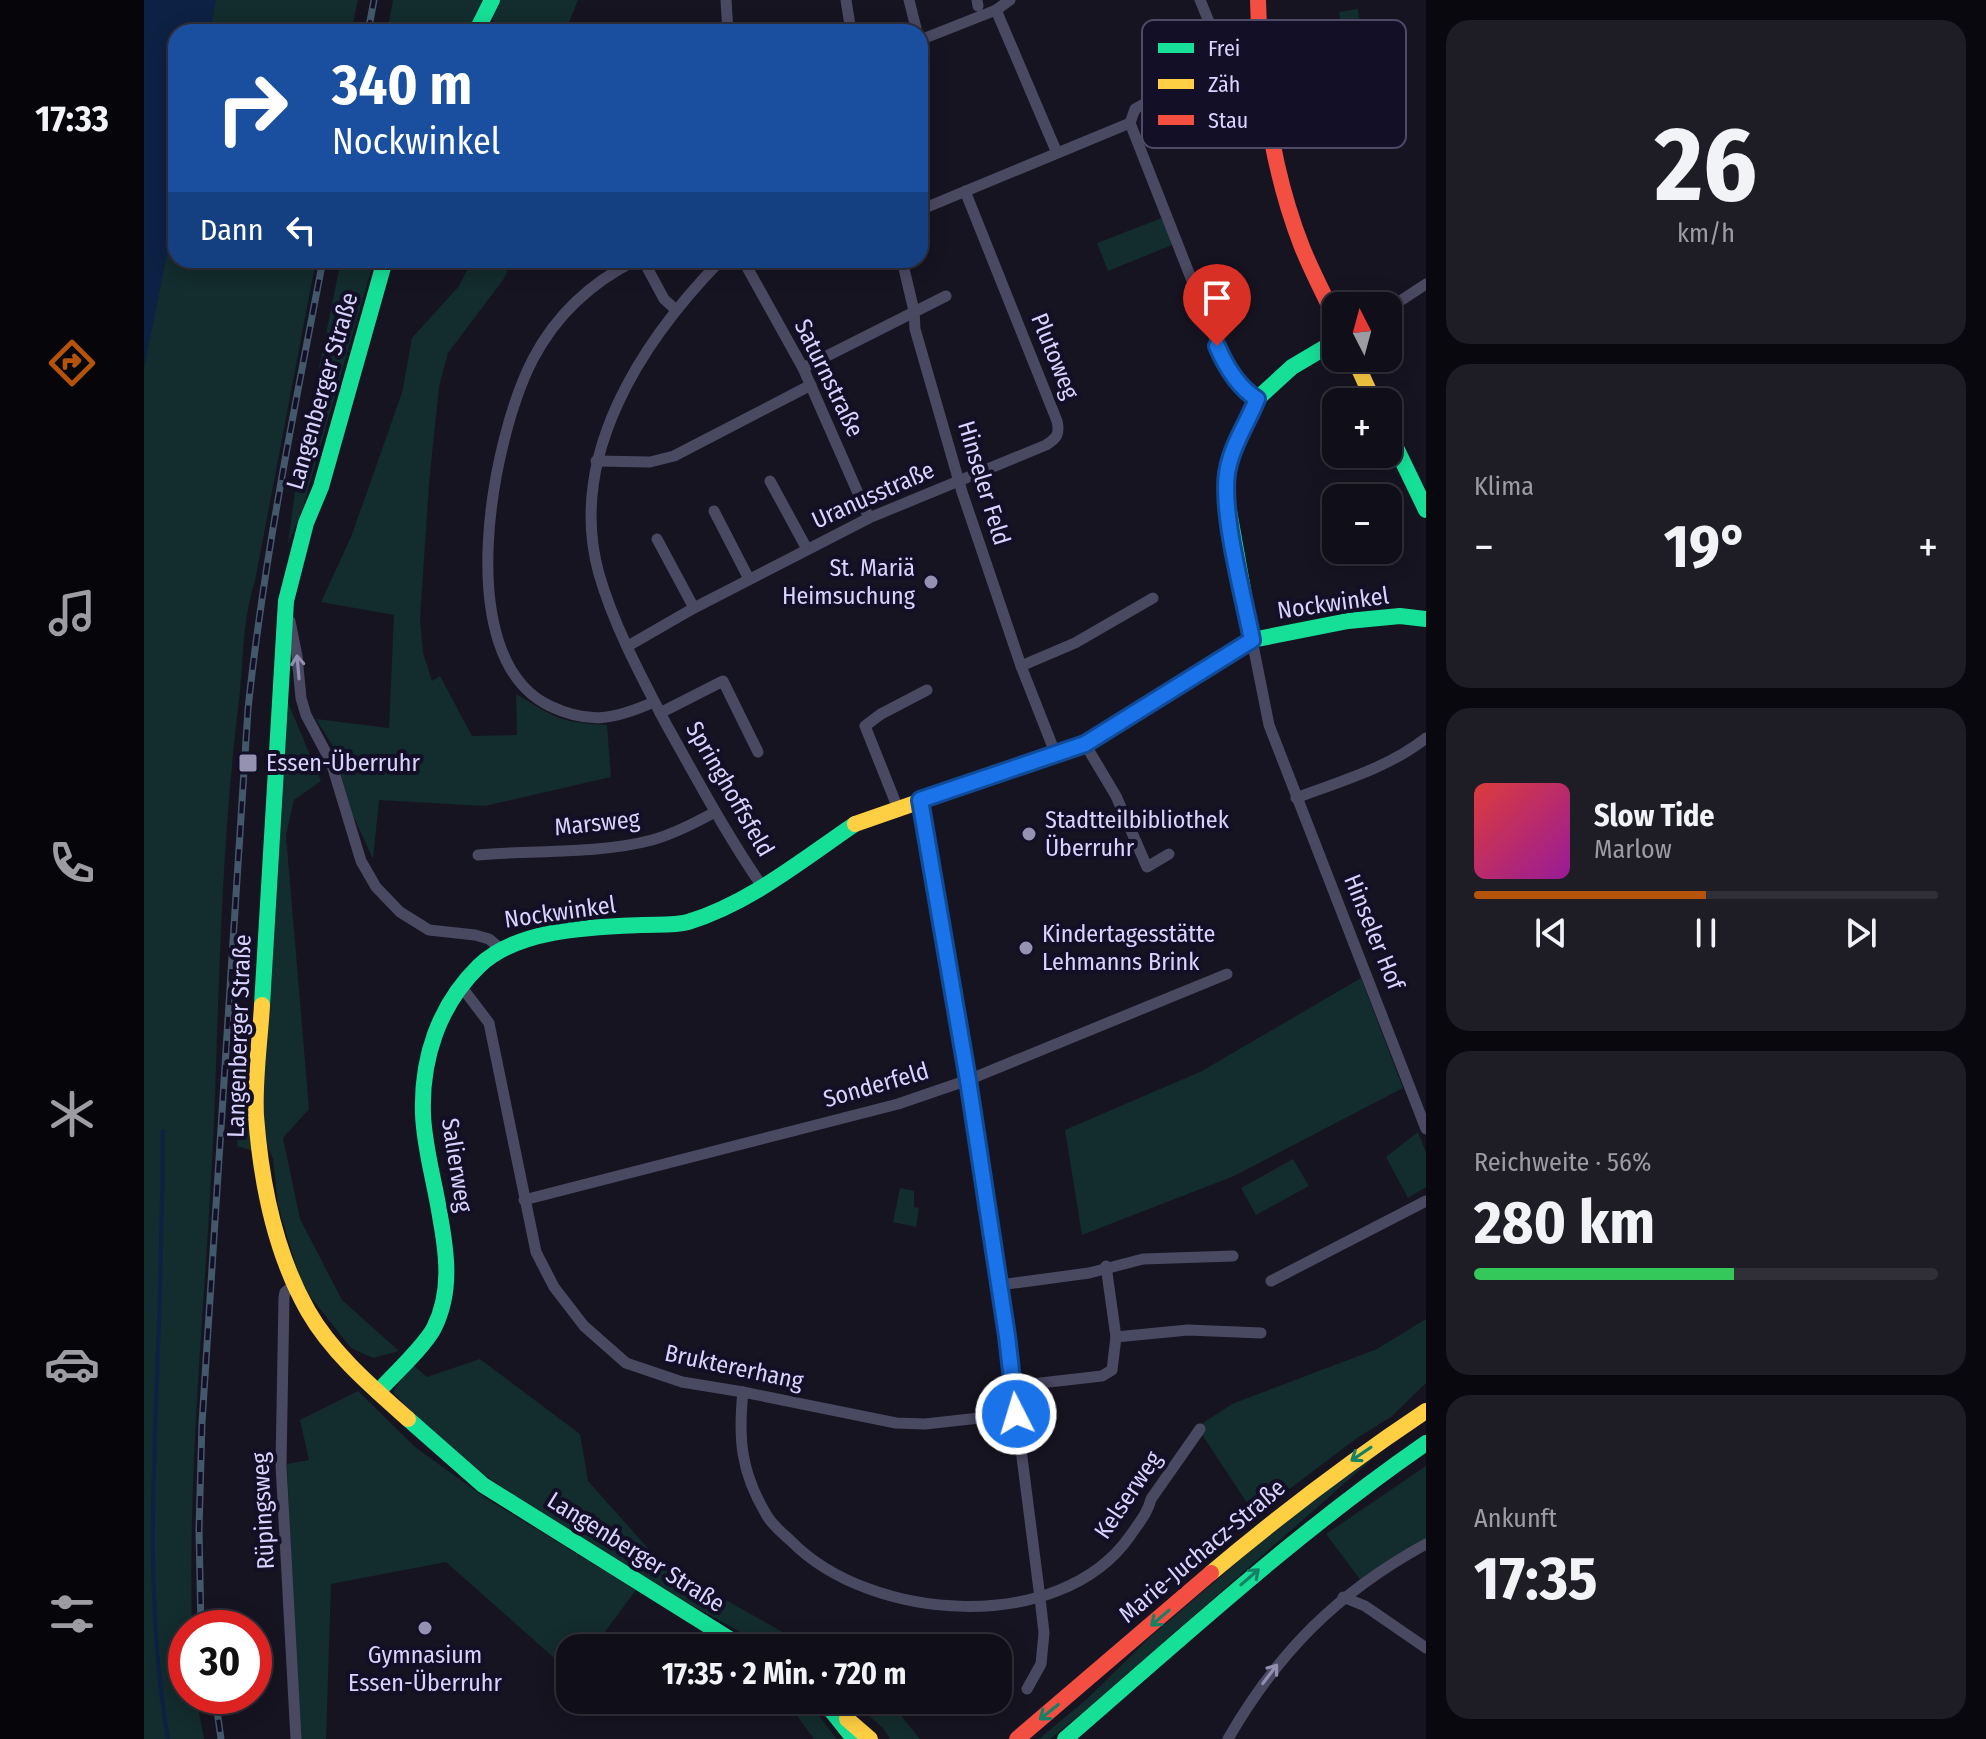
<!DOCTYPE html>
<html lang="de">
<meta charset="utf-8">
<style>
body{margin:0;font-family:"Fira Sans Condensed",sans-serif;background:#1e1d26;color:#f1f3f6;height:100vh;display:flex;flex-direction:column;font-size:30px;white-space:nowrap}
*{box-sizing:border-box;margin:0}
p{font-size:26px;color:#9c9ca2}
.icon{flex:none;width:44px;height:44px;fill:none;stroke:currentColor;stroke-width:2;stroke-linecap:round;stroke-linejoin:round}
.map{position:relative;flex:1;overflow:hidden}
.drawer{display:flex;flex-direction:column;gap:20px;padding:20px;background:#09080e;width:560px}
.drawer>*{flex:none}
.guide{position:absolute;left:24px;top:24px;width:760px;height:244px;border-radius:24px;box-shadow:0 4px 20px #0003,0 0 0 2px #302f38;background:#1a4fa0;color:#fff;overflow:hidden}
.needle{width:52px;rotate:354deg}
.buttons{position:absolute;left:1178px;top:292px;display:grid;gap:16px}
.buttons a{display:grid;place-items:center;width:80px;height:80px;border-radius:16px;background:#100f19;box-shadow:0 4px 20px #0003,0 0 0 2px #302f38;font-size:40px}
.speed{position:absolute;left:24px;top:1610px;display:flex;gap:16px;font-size:40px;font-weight:700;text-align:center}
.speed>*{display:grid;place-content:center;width:104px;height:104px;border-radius:50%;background:#100f19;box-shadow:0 4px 20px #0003,0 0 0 2px #302f38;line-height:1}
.speed .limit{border:12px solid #d22;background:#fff;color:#111}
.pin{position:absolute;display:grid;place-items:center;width:68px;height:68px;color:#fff;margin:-82px -34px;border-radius:50% 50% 50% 0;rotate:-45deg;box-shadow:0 0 8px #0007}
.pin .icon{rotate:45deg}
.me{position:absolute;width:88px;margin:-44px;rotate:355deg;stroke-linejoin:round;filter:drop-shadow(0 0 6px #0008)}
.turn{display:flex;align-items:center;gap:28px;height:168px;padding:0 32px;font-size:36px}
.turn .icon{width:104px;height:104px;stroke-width:2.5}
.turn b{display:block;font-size:56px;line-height:68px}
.then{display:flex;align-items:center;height:76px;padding:0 32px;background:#0003;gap:16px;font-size:30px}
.big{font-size:60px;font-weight:700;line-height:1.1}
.drawer .widget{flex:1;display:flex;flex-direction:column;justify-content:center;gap:12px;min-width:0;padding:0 28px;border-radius:24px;background:#1e1d26}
.drawer .dial{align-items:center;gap:0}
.dial b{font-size:104px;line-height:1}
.song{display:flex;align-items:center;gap:24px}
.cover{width:96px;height:96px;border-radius:12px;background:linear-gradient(135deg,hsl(0 70% 55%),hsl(300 70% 35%))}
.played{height:8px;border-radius:4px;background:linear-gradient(90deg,#b45309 50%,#302f38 50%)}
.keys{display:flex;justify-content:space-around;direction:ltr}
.heat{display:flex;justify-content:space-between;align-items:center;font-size:44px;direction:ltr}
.charge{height:12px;border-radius:6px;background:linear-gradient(90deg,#34c759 56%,#302f38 0)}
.trip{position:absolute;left:412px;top:1634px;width:456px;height:80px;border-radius:24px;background:#100f19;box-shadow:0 4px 20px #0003,0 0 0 2px #302f38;font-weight:700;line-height:80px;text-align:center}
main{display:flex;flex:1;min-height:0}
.tab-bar{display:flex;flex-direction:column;width:144px;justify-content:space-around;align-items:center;background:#06060a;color:#9c9ca2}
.tab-bar .icon{width:56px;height:56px}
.tab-bar .on{color:#b45309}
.tab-bar b{font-size:36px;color:#f1f3f6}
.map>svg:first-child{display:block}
.green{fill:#132c2d}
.water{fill:#0d2144}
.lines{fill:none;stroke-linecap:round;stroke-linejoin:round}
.stream{stroke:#0d2144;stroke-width:4}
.street{stroke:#4a4962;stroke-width:11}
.fast{stroke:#16e098;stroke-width:16}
.slow{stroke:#ffcf43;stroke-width:16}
.jam{stroke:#f24e42;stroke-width:16}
.rail-casing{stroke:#43596b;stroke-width:7}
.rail{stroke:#130f26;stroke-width:4;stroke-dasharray:12;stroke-linecap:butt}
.oneway{stroke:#928eb0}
.oneway2{stroke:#158265}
.route-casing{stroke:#114b97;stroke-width:20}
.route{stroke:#1a73e8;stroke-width:14}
.poi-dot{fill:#9591b1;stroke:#130f26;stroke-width:3}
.labels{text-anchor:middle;stroke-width:8;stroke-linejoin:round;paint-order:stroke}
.street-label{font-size:24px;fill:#d9d4ff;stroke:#130f26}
.poi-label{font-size:24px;fill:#d9d4ff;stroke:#130f26;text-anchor:start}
.key{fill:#130f26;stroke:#4e4a67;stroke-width:2}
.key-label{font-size:22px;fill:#d9d4ff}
</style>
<main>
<nav class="tab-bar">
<b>17:33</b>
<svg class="icon on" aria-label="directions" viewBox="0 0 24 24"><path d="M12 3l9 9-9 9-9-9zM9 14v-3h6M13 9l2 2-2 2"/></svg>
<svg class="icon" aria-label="music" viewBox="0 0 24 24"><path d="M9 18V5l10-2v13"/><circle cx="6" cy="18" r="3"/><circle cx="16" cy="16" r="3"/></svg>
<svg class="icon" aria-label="phone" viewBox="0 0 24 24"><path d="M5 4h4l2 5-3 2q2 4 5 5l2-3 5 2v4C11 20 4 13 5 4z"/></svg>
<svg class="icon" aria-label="climate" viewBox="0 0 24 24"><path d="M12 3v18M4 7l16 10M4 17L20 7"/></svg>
<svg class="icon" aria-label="car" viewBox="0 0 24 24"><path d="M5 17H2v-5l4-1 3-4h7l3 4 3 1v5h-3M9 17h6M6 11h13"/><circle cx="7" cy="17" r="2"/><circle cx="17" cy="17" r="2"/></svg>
<svg class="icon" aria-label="filters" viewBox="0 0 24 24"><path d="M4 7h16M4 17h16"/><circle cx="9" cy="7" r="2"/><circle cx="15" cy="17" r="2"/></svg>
</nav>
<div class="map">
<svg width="1282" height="1739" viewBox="0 0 1282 1739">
<rect width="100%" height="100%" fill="#161421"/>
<g class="green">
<path d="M0 0H214L207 32H32V260H172L111 581C98 620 100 660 95 700 80 822 76 945 72 1067 67 1254 43 1441 48 1628H42V1696H52L60 1739H0Z"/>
<polygon points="249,0 347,0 331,32 243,32"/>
<polygon points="350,0 434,0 421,32 362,32 343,15"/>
<polygon points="1214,9 1217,36 1199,38 1195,12"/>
<polygon points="1018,218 1028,245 964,271 953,243"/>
<polygon points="197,260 230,260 159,507 144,544 153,477"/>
<path d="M328 260H369L359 280 304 353 295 387 285 484 276 619 279 653 288 681 296 676 328 736 373 735 372 694C410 717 417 723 463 725L467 777 341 806 235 800 229 859 208 813 188 745 172 719 245 728 250 615 177 602 207 537 258 393 268 338 315 286Z"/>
<polygon points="143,700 177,781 150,800 142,835 165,1109 139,1138 156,1219 198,1300 255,1351 229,1358 207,1348 158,1286 134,1205 129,1159 119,1136 117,1088"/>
<polygon points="1217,978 1259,1088 1090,1176 938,1235 921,1130 1058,1071"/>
<polygon points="112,1045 113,1152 93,1146 97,1078"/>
<polygon points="1274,1132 1282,1153 1282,1187 1264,1198 1242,1157"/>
<polygon points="1149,1159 1165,1186 1112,1215 1097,1188"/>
<polygon points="756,1188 770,1191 770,1207 775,1208 772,1227 749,1222"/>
<polygon points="1282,1319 1282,1383 1247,1417 1213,1438 1111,1515 1053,1427 1088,1404 1233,1349"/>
<polygon points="336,1359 436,1434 444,1481 518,1564 667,1648 625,1648 515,1587 409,1523 298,1445 249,1392 268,1364 283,1377"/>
<polygon points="214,1391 271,1447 343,1499 492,1590 449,1648 426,1648 426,1672 302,1562 187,1584 182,1739 155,1739 143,1464 165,1460 156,1420"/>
<polygon points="1234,1454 950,1703 906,1739 895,1739 943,1699 1006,1637 1104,1553 1168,1500"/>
<polygon points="1282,1466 1282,1542 1218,1582 1182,1534"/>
<polygon points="707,1700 744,1700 776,1739 746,1739 739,1728"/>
<polygon points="664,1702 693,1739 670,1739 651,1713"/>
</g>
<polygon class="water" points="0,0 72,0 66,32 32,32 32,210 0,368"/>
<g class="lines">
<path class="stream" d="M19 1131C18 1204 17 1277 14 1350 9 1479 2 1611 24 1739"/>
<g class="street">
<polyline points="582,0 584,32"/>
<polyline points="702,0 707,32"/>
<polyline points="765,0 772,28"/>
<polyline points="833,0 834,6"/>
<polyline points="1056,0 1084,68"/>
<polyline points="852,10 913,153"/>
<polyline points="776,40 852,10 866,0"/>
<polyline points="776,210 986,123"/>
<path d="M492 260C448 282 412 315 389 359 348 438 305 658 406 706 446 725 471 719 510 702"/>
<polyline points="499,260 520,299 531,309"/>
<path d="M577 260C498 341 422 456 455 574 470 626 497 676 522 724 553 779 582 834 618 886"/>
<polyline points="599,260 659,368 725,518"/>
<polyline points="758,260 770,311 771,329 818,492 877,666 912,755"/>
<polyline points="1244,309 1282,284"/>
<polyline points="659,368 802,296"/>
<path d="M1113 399 1101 391 1076 352 986 123 991 109C1030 86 1072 72 1116 60"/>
<polyline points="452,461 506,462 530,456 667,385"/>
<polyline points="626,481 663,549"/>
<polyline points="570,511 605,579"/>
<polyline points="513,539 550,608"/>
<polyline points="146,621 153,656 157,698 162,715 187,762 217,861 232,887 256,912 285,930 331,935 345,939 357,949"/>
<polyline points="1108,640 1125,725 1282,1129"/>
<path d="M484 646 550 608 725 518 902 445C913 438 916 434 913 421L821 191"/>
<polyline points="877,666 931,643 1009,598"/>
<polyline points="516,713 579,681 614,752"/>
<polyline points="941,744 972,796 1003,867 1025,854"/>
<path d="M1152 798C1197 781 1244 768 1282 738"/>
<polyline points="776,800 824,1080 856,1285 896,1598 900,1633 897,1664 883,1689"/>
<polyline points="753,806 721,726 737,714 783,690"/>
<path d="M334 855C389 850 456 854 508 840 530 834 551 823 571 812"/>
<polyline points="315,988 323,994 345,1023 392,1252 410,1287 440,1326 482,1363 538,1382 599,1392 752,1423 781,1424 872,1414"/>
<polyline points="380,1200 754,1104 824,1080 1083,974"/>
<polyline points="1127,1281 1282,1201"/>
<polyline points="150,1285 141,1292 140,1297 137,1465 152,1739"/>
<polyline points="856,1285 945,1273 999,1259 1089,1256"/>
<polyline points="972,1337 1044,1330 1117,1333"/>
<polyline points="870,1386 958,1376 968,1370 972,1337 962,1266"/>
<path d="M599 1392C594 1439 597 1472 622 1514 627 1524 638 1533 647 1541 726 1622 916 1636 986 1536 994 1524 1004 1513 1007 1499L1056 1429"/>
<polyline points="1199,1597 1221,1606 1282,1648"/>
<path d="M1084 1739C1134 1652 1194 1592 1282 1544"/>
</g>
<g class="fast">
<polyline points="332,32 348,0"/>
<polyline points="1244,431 1282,510"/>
<polyline points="1108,640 1082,494 1084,468 1089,449 1113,399 1148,367 1192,341"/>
<polyline points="964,730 1108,640 1204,621 1256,616 1282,619"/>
<polyline points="118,1005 142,601 162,523 177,487 241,260"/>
<path d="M234 1392C249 1375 280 1347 290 1328 308 1292 303 1254 296 1216 291 1183 280 1147 279 1114 277 1058 295 1005 335 966 373 929 446 927 496 925 511 924 530 926 544 922 606 903 658 860 711 824"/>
<polyline points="264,1419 339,1485 600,1648"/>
<polyline points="679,1700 710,1739"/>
<path d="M921 1739C1039 1637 1153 1532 1282 1443"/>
</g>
<g class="slow">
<polyline points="1210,358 1230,402"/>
<polyline points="711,824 941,744 964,730"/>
<path d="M118 1005C116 1041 110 1080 112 1116 117 1182 131 1253 164 1311 188 1353 228 1387 264 1419"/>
<path d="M1067 1573C1136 1515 1207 1461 1282 1411"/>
<polyline points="703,1719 726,1739"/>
</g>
<g class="jam">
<path d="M1114 0C1116 85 1127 168 1158 247 1168 272 1181 296 1192 320"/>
<polyline points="873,1739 1067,1573"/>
</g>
<defs>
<g id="rail">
<polyline points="224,32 230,0"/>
<path d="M57 1628 55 1530 58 1423 104 709C120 558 150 410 179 260"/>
<polyline points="71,1696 77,1739"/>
</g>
</defs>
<use href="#rail" class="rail-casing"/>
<use href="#rail" class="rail"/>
</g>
<defs><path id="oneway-shaft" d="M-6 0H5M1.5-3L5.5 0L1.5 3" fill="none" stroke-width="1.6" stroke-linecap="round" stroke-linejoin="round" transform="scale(2)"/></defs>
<g class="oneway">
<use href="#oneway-shaft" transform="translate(154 667) rotate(-95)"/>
<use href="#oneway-shaft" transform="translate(1126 1674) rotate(-53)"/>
</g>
<g class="oneway2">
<use href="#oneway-shaft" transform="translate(1217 1454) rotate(146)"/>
<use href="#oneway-shaft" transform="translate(1106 1577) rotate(-41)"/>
<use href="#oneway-shaft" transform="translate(1016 1618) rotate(139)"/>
<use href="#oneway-shaft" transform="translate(905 1712) rotate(141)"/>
</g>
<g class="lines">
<defs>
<path id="route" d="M872 1414 863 1336 824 1080 776 800 941 744 1108 640C1100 597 1075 508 1084 468 1089 443 1104 422 1113 399 1094 387 1082 367 1073 346"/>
</defs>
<use href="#route" class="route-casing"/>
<use href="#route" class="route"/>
</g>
<g class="poi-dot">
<circle cx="787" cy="582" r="8"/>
<rect x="94" y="753" width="20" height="20" rx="4"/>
<circle cx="885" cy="834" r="8"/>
<circle cx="882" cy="948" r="8"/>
<circle cx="281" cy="1628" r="8"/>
</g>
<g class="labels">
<g class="street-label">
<text transform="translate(911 356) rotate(68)" y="8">Plutoweg</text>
<text transform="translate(685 378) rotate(64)" y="8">Saturnstraße</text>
<text transform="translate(178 391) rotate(-74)" y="8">Langenberger Straße</text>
<text transform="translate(840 483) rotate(73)" y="8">Hinseler Feld</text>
<text transform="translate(729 495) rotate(-24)" y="8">Uranusstraße</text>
<text transform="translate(1189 603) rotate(-8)" y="8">Nockwinkel</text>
<text transform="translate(586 789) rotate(60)" y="8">Springhoffsfeld</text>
<text transform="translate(453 823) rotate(-6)" y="8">Marsweg</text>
<text transform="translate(416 912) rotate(-8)" y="8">Nockwinkel</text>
<text transform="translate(1230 932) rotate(68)" y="8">Hinseler Hof</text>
<text transform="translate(95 1036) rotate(-88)" y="8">Langenberger Straße</text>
<text transform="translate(732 1085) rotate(-16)" y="8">Sonderfeld</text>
<text transform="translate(313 1165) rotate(81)" y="8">Salierweg</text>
<text transform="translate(590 1367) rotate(12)" y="8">Bruktererhang</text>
<text transform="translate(984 1495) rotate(-56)" y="8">Kelserweg</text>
<text transform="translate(119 1511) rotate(-93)" y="8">Rüpingsweg</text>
<text transform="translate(1058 1551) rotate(-40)" y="8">Marie-Juchacz-Straße</text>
<text transform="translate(492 1552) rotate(32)" y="8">Langenberger Straße</text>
</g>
<g class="poi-label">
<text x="771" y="576" text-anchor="end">St. Mariä<tspan x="771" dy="28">Heimsuchung</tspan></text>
<text x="122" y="771">Essen-Überruhr</text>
<text x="901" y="828">Stadtteilbibliothek<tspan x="901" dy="28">Überruhr</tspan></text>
<text x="898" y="942">Kindertagesstätte<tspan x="898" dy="28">Lehmanns Brink</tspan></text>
<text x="281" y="1663" text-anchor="middle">Gymnasium<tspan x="281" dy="28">Essen-Überruhr</tspan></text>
</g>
</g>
<rect x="998" y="20" width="264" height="128" rx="12" class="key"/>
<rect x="1014" y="43" width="36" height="10" fill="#16e098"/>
<rect x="1014" y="79" width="36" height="10" fill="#ffcf43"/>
<rect x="1014" y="115" width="36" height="10" fill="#f24e42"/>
<g class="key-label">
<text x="1064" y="56">Frei</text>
<text x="1064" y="92">Zäh</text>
<text x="1064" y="128">Stau</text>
</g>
</svg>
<div class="buttons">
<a><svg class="needle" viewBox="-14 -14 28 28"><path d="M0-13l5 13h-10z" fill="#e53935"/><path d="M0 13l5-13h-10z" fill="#9c9ca2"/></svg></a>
<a>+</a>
<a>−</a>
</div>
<div class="speed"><div class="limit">30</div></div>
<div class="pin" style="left:1073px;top:346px;background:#d93025"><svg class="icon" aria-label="arrive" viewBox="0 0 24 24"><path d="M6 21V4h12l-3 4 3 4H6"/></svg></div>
<svg class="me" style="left:872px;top:1414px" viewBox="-20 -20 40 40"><circle r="17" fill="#1a73e8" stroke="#fff" stroke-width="3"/><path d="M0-11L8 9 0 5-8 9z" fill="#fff"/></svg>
<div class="trip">17:35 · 2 Min. · 720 m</div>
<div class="guide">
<div class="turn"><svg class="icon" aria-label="right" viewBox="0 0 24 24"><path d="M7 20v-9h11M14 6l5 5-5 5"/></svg><div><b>340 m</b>Nockwinkel</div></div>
<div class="then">Dann<svg class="icon" aria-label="left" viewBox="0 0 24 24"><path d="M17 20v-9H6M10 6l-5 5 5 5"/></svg></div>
</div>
</div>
<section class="drawer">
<div class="widget dial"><b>26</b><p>km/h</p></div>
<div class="widget"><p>Klima</p>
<div class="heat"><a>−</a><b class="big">19°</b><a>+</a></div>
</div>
<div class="widget">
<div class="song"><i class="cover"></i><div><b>Slow Tide</b><p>Marlow</p></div></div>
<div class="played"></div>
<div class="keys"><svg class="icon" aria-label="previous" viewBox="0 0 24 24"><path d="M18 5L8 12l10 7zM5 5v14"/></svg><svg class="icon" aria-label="pause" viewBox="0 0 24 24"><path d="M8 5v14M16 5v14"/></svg><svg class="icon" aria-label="next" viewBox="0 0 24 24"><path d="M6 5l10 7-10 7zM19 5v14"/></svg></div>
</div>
<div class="widget"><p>Reichweite · 56%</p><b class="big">280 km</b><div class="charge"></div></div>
<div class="widget"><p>Ankunft</p><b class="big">17:35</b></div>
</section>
</main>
